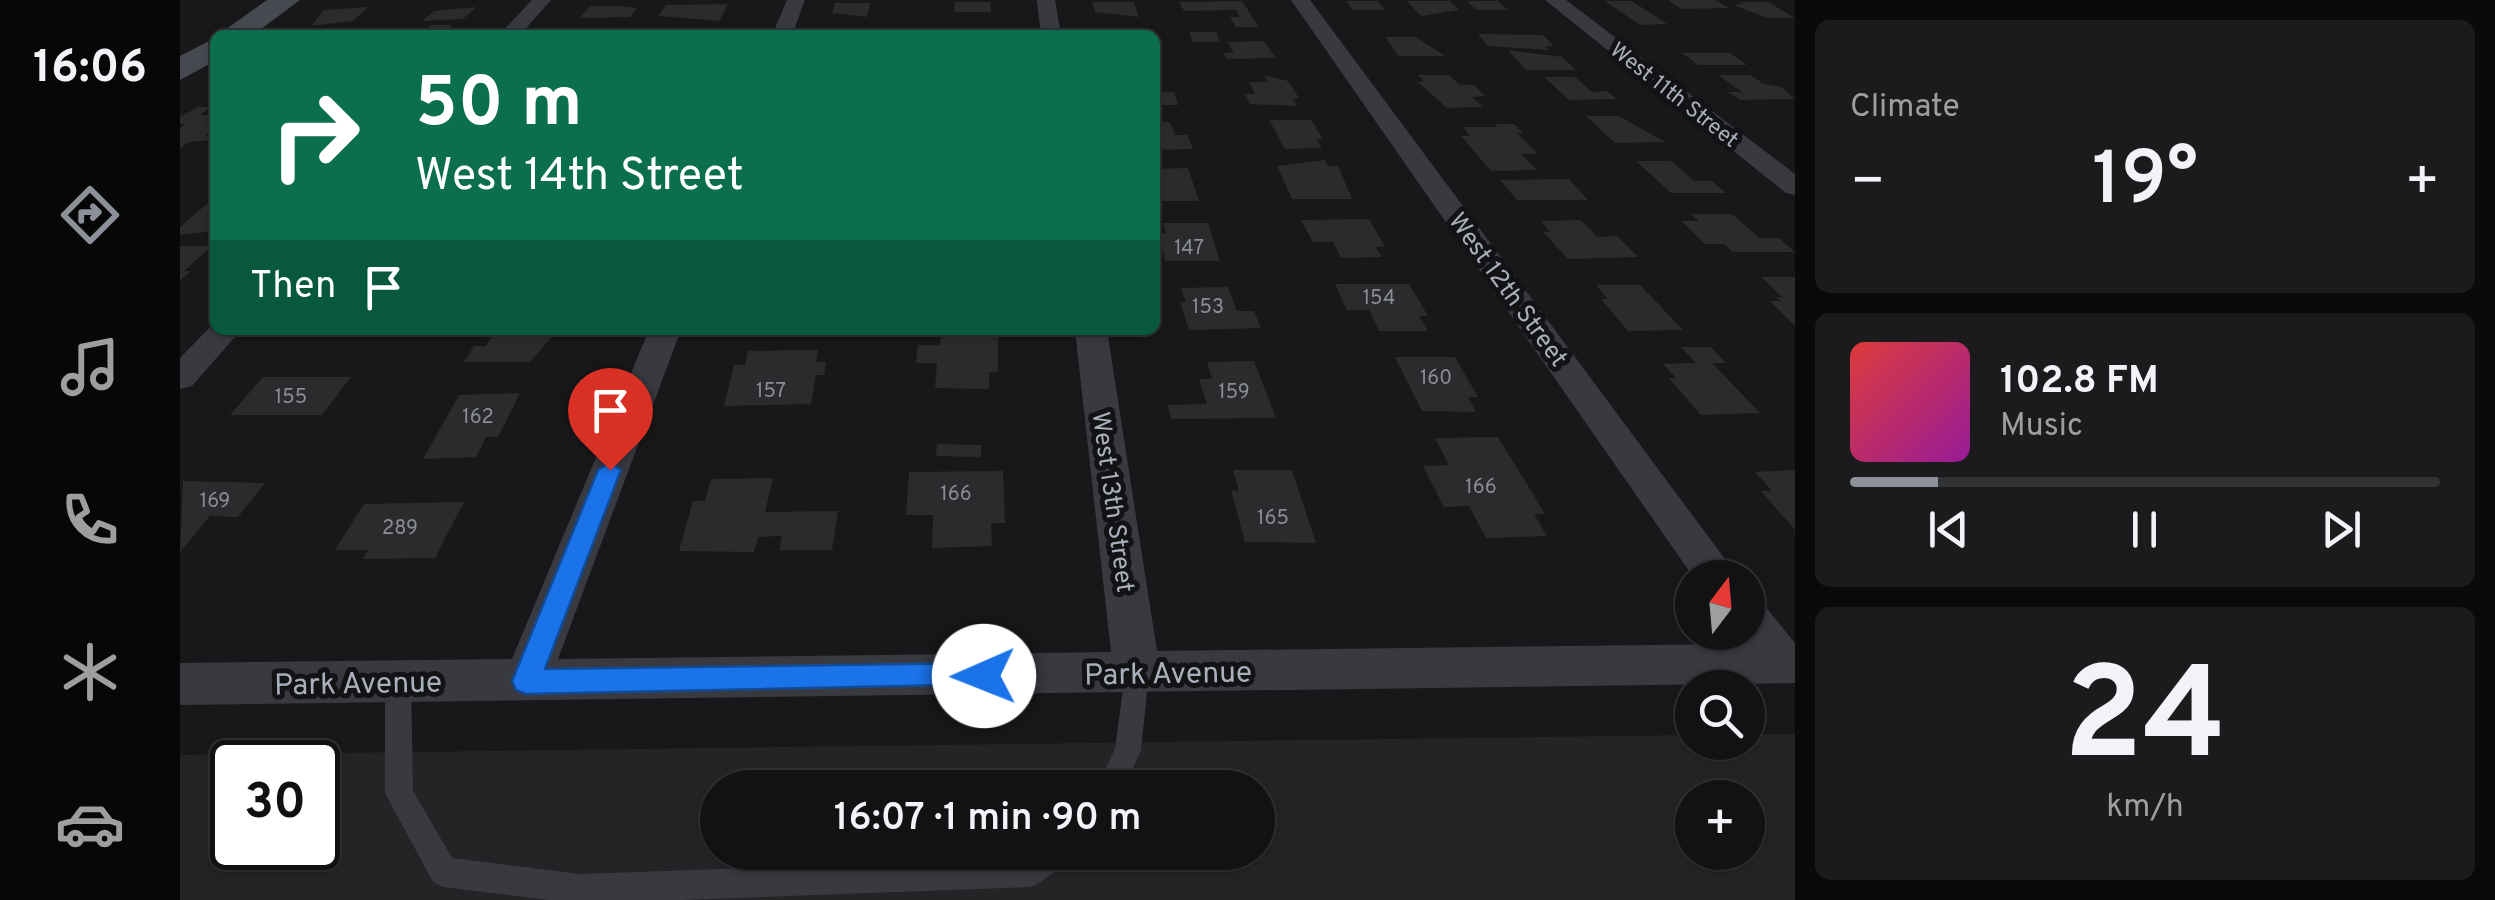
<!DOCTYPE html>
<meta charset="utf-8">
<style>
body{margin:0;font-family:Overpass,sans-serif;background:#1b1b1d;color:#f1f3f6;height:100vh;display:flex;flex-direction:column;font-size:38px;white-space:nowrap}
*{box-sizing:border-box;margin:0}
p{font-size:32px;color:#9c9ea0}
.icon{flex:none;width:55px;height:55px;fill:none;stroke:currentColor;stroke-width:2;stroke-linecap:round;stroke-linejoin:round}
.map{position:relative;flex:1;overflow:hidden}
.sheet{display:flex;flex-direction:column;gap:20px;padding:20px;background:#0a0a0b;width:700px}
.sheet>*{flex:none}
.guide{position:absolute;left:30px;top:30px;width:950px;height:305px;border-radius:15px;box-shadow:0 2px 8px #0004,0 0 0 2px #313234;background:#0b6e4f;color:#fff;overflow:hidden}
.needle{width:65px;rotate:16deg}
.buttons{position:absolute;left:1495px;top:560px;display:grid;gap:20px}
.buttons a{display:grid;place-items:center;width:90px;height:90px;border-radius:50%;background:#121214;box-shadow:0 2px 8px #0004,0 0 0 2px #313234;font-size:50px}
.speed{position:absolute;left:30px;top:740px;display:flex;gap:20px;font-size:50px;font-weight:700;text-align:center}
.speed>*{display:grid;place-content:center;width:130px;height:130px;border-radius:50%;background:#121214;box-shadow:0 2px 8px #0004,0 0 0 2px #313234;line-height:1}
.speed .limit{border:5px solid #111;border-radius:15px;background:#fff;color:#111}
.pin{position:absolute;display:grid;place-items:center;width:85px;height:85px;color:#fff;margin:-102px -42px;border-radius:50% 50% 50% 0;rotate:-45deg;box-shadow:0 0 10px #0007}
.pin .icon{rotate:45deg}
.me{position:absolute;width:110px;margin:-55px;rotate:269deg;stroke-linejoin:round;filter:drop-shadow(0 0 8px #0008)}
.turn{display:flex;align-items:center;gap:35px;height:210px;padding:0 40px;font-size:45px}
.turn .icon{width:130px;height:130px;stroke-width:2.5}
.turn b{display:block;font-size:70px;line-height:85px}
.then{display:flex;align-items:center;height:95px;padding:0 40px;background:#0003;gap:20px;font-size:38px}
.big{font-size:75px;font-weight:600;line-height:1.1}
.sheet .tile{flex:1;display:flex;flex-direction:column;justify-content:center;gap:15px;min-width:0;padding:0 35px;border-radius:15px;background:#1b1b1d}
.sheet .dial{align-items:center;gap:0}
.dial b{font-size:130px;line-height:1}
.song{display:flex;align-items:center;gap:30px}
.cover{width:120px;height:120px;border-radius:15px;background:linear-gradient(135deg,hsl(0 70% 55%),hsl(300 70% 35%))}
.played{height:10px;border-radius:5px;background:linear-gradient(90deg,#8c9099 15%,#313234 15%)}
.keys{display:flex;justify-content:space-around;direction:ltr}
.heat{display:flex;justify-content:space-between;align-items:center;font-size:55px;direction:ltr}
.trip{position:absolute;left:520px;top:770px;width:575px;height:100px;border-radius:50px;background:#121214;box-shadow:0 2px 8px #0004,0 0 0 2px #313234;font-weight:600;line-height:100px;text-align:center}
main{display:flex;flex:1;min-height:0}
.tabs{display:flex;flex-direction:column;width:180px;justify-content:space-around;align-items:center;background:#070708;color:#9c9ea0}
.tabs .icon{width:70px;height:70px}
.tabs .on{color:#8c9099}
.tabs b{font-size:45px;color:#f1f3f6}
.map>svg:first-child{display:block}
.built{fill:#242427;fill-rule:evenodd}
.building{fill:#2b2b2e}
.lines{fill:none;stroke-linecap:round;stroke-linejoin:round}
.lane{fill:#383a40;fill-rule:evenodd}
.street{fill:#383a40;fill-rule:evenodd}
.secondary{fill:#464950;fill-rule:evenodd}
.route{fill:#1a73e8;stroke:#114b97;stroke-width:2.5}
.labels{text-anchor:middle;stroke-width:10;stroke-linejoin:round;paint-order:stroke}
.number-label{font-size:20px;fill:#898e97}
.far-street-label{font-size:22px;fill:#a9b0bb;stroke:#131315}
.street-label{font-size:25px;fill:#a9b0bb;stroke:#131315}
.near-street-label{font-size:30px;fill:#a9b0bb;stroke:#131315}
</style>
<main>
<nav class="tabs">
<b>16:06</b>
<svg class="icon on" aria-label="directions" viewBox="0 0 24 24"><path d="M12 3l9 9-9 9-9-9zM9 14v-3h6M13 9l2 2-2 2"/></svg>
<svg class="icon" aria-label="music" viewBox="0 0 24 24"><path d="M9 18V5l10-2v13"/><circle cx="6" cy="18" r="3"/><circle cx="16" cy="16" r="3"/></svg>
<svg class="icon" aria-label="phone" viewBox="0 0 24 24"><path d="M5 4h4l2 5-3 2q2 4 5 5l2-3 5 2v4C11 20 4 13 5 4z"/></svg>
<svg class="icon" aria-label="climate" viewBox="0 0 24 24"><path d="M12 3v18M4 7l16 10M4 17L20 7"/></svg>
<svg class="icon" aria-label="car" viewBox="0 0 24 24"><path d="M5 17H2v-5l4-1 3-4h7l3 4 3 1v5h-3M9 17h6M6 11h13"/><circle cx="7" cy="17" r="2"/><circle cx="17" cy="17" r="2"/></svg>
</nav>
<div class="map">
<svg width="1615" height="900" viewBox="0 0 1615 900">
<rect width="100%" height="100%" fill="#18181a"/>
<path class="built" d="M1568 734H1615V900H0V755L1512 735V742H1568ZM52 762H138V848H52ZM538 788H1078V852H538ZM1512 798H1568V852H1512Z"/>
<g class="building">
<polygon points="1488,0 1535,0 1549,8 1501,9"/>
<polygon points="1062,1 1079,27 1056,27 1050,17 1060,17 1056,10 1004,11 999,2"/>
<polygon points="1166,1 1198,1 1205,10 1173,10"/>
<polygon points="1227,1 1270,1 1279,10 1241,16"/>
<polygon points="1287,1 1318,1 1328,10 1296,10"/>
<polygon points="1425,1 1452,1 1487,24 1460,25"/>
<polygon points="775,2 810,2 811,12 774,12"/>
<polygon points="912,2 954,2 959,17 915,12"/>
<polygon points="1559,2 1588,2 1615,18 1588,18 1553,5 1563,4"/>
<polygon points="655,3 690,3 687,17 652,13"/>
<polygon points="548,4 539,21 478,16 486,5"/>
<polygon points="410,6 441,6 457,8 450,17 400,18"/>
<polygon points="188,7 173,21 131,26 144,10"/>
<polygon points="296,7 283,19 242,21 254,11"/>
<polygon points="251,25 272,25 265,35 240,35"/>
<polygon points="1009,32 1036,32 1040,42 1013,42"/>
<polygon points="1298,34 1363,35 1374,46 1365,46 1369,50 1308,46"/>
<polygon points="1206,37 1236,37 1265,56 1218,56"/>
<polygon points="1084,41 1096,58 1047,59 1043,53 1054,52 1047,42"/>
<polygon points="1328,50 1382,57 1396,70 1346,70"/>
<polygon points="1502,53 1550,53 1567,65 1518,65"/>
<polygon points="1084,75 1108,81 1119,98 1113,99 1117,106 1070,104 1064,94 1075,94 1069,82 1088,82"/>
<polygon points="1238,75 1269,75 1280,85 1294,85 1305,96 1292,97 1303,107 1267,108 1238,82 1244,81"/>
<polygon points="1538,75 1570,75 1584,84 1601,87 1615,99 1560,100 1548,92 1562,92"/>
<polygon points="1364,77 1395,77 1412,92 1427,91 1437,99 1389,100"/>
<polygon points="975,78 980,92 994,92 998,105 975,105"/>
<polygon points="18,107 31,107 20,115 35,114 35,128 25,136 35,136 35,140 8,142 0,149 0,128 5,124 0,124 0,117"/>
<polygon points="1406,116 1439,116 1485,142 1435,143"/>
<polygon points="1089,120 1131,120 1143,139 1136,139 1142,148 1105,149"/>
<polygon points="975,122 990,122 995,135 1007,135 1013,149 975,150"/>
<polygon points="1314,124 1334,124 1343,133 1337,133 1358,154 1341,154 1357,170 1311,171 1281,136 1290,136 1283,127 1317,127"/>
<polygon points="1145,160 1148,166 1158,166 1172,199 1112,199 1097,166"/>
<polygon points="1456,161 1491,161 1514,181 1532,181 1546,193 1491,193"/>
<polygon points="1008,168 1019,201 975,201 975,169"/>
<polygon points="1389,179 1408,200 1337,200 1320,180"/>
<polygon points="35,197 35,231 0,235 0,227"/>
<polygon points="1511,214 1552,214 1580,238 1599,238 1615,252 1553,252 1544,244 1525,244 1501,221 1519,221"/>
<polygon points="1189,219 1205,247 1195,247 1202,257 1161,258 1153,242 1133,242 1121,220"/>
<polygon points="1401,220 1417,237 1437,236 1458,257 1388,259 1363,232 1370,232 1361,221"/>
<polygon points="983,223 1028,223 1040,261 985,261 979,233 986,233"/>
<polygon points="0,246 32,246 4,271 11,271 0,281"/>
<polygon points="1581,277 1615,277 1615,326 1590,301 1601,301 1596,297 1602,297"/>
<polygon points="1155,284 1229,284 1248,316 1239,316 1248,331 1199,331 1189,310 1167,310"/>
<polygon points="1416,285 1460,285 1503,330 1448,331 1421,299 1428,299"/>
<polygon points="1048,287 1057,311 1074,311 1081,328 1009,330 1000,302 1006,302 1001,288"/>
<polygon points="124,330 179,330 175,335 119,337"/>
<polygon points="316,330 378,330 350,362 284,362 294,346 306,346"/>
<polygon points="761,334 818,334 818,372 809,372 809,389 755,388 757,363 736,363 738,345 760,345"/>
<polygon points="1501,347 1531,347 1546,363 1532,363 1580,413 1521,415 1489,378 1496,378 1483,364 1516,363"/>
<polygon points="638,350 636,362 646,362 644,375 636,375 631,404 544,406 554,365 565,365 568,351"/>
<polygon points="1215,357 1275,357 1298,397 1288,397 1296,412 1242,411"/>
<polygon points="1074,361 1096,418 991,419 988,405 1027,404 1019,379 1032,379 1027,362"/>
<polygon points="83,377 171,377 142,415 50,415"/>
<polygon points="340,393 318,437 306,437 296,457 243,459 279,395"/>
<polygon points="1318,437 1365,514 1354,514 1367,536 1306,538 1289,506 1264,507 1243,466 1269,465 1255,438"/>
<polygon points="757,444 801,445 801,457 756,456"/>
<polygon points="1053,470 1112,470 1136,543 1065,542 1051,490 1059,491"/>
<polygon points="1615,470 1615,530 1581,491 1592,491 1575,472"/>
<polygon points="823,471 825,523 811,523 812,546 752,548 753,515 726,515 729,472"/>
<polygon points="593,478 585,512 658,511 652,550 599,550 602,536 578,537 574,552 499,551 513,501 525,501 531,479"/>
<polygon points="3,481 85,483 58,517 30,516 0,552"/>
<polygon points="284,502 255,558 183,559 188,550 155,550 184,504"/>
</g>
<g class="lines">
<g class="lane">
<polygon points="957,663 966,666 969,674 961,750 944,788 916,788 935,749 945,674 948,666"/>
<path d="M218 671 227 674 231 682 233 791 272 858 400 874 845 858 851 852H888C882 868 866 880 851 887L502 900H369L263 887 253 882 205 793V682L209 674Z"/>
</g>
<g class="street">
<polygon points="352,0 371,0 340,35 319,35"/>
<polygon points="607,0 625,0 612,35 592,35"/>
<polygon points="857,0 875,0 881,35 861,35"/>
<polygon points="1111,0 1130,0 1559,578 1514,578"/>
<polygon points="1365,0 1386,0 1615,174 1615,195 1606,193"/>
<polygon points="34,323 35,330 61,330 12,386 0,389 0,358"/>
<polygon points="469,330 501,330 378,659 931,652 895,330 927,330 977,651 1561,644 1553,632 1568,632 1568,600 1584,605 1615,643 1615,683 0,705 0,663 332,659"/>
</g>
<g class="secondary">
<polygon points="87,0 120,0 73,35 38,35"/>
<polygon points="35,38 35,61 0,80 0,56"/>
</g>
</g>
<polygon class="route" points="430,462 441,470 365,669 804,663 814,667 818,676 814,684 346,694 336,690 332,681 418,470"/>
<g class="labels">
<g class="number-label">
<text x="1009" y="254">147</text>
<text x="1199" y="304">154</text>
<text x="1028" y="313">153</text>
<text x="1256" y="384">160</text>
<text x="591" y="397">157</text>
<text x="1054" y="398">159</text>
<text x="111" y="403">155</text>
<text x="298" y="423">162</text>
<text x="1301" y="493">166</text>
<text x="776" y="500">166</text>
<text x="35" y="507">169</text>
<text x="1093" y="524">165</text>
<text x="220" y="534">289</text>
</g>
<g class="far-street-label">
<text transform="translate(1495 94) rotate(38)" y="8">West 11th Street</text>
</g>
<g class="street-label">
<text transform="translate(1329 289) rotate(54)" y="9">West 12th Street</text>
<text transform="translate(934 502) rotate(82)" y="9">West 13th Street</text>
</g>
<g class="near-street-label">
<text transform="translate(988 673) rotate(-1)" y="10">Park Avenue</text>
<text transform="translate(178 683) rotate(-1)" y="10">Park Avenue</text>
</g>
</g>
</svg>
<div class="buttons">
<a><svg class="needle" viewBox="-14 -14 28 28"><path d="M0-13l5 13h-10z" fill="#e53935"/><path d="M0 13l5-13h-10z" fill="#9c9ea0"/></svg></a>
<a><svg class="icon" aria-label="search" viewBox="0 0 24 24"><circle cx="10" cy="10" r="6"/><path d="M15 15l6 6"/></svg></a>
<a>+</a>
</div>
<div class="speed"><div class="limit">30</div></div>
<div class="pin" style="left:430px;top:470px;background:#d93025"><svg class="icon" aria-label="arrive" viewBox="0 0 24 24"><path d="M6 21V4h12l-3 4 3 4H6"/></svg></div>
<svg class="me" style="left:804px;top:676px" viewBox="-20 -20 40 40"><circle r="19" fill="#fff"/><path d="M0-13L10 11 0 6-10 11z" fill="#1a73e8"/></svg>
<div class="trip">16:07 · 1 min · 90 m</div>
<div class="guide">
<div class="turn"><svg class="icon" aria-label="right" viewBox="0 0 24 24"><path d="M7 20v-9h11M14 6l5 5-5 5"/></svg><div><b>50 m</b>West 14th Street</div></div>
<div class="then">Then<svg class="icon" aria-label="arrive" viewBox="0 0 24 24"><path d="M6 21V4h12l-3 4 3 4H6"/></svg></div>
</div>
</div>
<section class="sheet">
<div class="tile"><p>Climate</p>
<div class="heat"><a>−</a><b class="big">19°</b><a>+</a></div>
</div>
<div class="tile">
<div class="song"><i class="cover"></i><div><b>102.8 FM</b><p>Music</p></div></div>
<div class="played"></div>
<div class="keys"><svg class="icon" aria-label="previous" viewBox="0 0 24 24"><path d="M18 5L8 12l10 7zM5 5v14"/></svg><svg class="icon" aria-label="pause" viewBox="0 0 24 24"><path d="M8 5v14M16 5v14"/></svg><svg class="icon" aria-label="next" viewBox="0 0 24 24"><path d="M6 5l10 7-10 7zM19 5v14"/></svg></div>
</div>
<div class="tile dial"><b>24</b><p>km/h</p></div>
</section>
</main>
